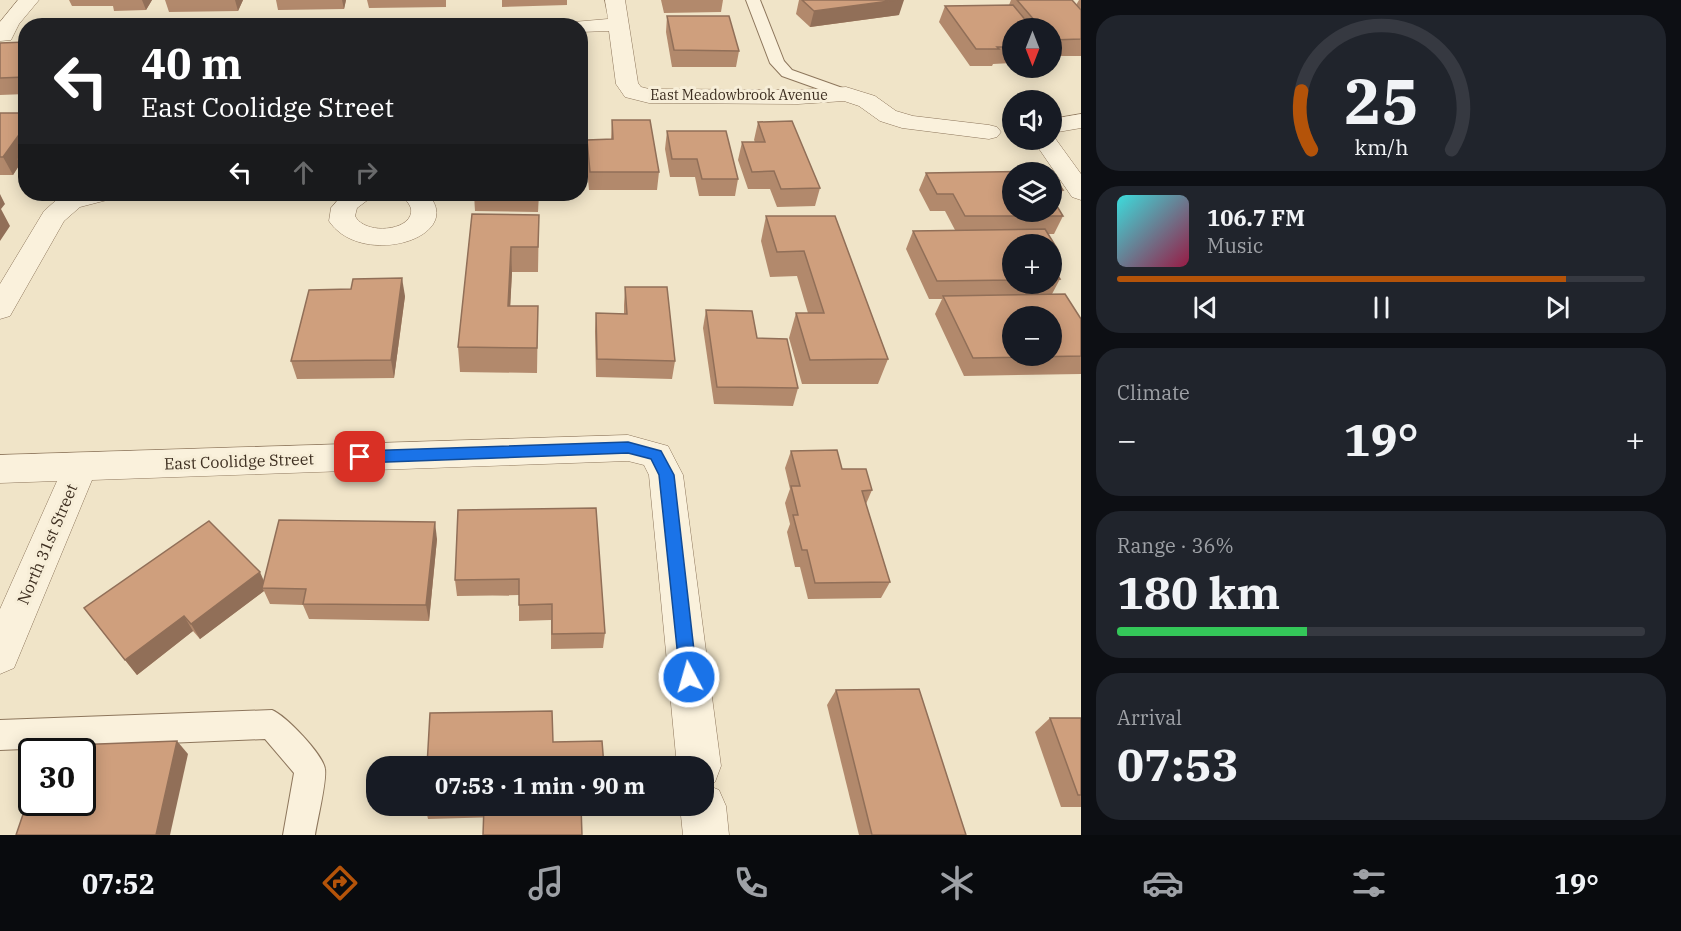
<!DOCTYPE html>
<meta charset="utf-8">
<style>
body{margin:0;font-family:"IBM Plex Serif",serif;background:#20242c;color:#f1f3f6;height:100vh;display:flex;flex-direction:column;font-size:22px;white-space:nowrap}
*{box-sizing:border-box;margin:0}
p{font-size:20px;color:#9ea1a6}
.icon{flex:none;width:33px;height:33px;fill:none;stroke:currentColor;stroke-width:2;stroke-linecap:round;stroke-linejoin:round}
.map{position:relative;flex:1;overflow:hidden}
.details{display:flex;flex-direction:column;gap:15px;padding:15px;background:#0d0f14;width:600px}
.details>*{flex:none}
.guide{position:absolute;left:18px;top:18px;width:570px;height:183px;border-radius:24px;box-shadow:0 3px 15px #0003;background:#202124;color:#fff;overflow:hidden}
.needle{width:39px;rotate:180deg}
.tools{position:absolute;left:1002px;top:18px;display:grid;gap:12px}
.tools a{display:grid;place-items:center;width:60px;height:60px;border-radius:50%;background:#171b24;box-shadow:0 3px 15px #0003;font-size:30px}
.speed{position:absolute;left:18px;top:738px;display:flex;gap:12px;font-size:30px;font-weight:700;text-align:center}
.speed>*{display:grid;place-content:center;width:78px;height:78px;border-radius:50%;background:#171b24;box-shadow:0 3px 15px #0003;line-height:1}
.speed .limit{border:3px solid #111;border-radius:9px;background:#fff;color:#111}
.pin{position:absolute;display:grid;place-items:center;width:51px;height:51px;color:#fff;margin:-26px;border-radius:12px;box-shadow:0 3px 9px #0006}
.me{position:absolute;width:66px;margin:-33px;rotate:354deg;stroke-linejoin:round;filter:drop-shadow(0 0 4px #0008)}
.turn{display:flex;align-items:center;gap:21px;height:126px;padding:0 24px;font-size:27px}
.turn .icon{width:78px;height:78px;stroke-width:2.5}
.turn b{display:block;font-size:42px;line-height:51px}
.lanes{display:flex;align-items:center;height:57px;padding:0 24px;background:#0003;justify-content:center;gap:30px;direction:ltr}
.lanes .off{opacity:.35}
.big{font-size:45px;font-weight:700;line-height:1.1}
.details .widget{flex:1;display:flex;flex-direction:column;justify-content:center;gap:9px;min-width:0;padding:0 21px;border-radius:24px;background:#20242c}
.details .dial{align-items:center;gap:0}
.dial svg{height:156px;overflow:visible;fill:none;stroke:#363941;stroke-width:7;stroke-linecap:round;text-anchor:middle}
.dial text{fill:#f1f3f6;stroke:none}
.song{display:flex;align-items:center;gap:18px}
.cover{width:72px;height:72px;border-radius:9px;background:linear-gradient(135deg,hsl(180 70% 55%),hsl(340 70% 35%))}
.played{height:6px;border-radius:3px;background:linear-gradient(90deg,#b45309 85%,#363941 85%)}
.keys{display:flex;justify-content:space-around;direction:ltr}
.heat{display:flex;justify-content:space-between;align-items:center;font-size:33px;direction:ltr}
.charge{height:9px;border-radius:4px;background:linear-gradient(90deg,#34c759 36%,#363941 0)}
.trip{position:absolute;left:366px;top:756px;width:348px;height:60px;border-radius:24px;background:#171b24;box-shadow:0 3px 15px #0003;font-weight:700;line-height:60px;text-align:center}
.dock{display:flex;height:96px;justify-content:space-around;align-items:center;background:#090b0e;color:#9ea1a6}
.dock .icon{width:42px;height:42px}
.dock .active{color:#b45309}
.dock b{font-size:27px;color:#f1f3f6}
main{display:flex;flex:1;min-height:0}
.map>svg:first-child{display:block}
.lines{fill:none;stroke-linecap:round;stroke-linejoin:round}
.lane-casing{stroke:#8d765c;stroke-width:2}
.street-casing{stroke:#8d765c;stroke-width:1}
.lane{fill:#faf1dc;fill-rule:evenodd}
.street{fill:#faf1dc;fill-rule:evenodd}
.wall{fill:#b2896c}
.shaded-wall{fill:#916f58}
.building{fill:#cf9f7d;stroke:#916f58;stroke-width:1.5;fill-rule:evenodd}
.route{fill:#1a73e8;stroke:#114b97;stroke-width:1.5}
.labels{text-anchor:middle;stroke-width:6;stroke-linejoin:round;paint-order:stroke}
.far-street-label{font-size:14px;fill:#3d2e20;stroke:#f7eed8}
.street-label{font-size:16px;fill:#3d2e20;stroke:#f7eed8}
</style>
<main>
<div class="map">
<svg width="1081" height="835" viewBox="0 0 1081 835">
<rect width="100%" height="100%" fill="#f0e4c8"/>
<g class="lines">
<defs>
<g id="lane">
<polygon points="746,0 760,0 784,61 792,70 851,91 854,94 851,97 841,97 782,76 770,63"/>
<path d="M272 710C285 715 323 754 325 769 327 781 317 821 315 835H283L294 773 265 739 0 750V720Z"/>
</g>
<g id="street">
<polygon points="18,0 39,0 19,24 11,40 0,41 0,22"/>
<polygon points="605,0 625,0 638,83 641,87 649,89 798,90 846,87 875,96 896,111 913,116 989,125 997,127 1001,132 997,137 989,139 902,128 880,121 859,106 844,101 798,104 649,103 625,97 616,84 609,31 580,32 580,26 570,26 573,22 608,19"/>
<polygon points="1081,114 1081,128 1052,133 1052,119"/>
<polygon points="1052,134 1081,174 1081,200 1072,197 1033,140 1052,140"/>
<polygon points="70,194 115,194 111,199 80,207 64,221 10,316 0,319 0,284 44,211 62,195"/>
<path d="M343 194H373L369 199 357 208 355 216C365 236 414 231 411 209 410 204 404 198 401 194H428C467 238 361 269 329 221L331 208Z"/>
<polygon points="628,435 668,446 683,475 721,766 715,782 707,785 719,790 726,806 729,835 683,835 680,806 704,806 704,766 677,766 649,475 644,465 628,461 92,480 14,668 0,674 0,609 57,481 0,483 0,455"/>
</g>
</defs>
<use href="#lane" class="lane-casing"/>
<use href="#street" class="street-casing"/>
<use href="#lane" class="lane"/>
<use href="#street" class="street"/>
</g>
<g class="wall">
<polygon points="69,0 152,0 146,10 114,11 113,6 72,6"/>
<polygon points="165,0 243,0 238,11 169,12"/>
<polygon points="276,0 346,0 344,9 278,10"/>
<polygon points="367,0 446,0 446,7 369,8"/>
<polygon points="502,0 567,0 567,5 502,7"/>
<polygon points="661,0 723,0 721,12 664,13"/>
<polygon points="799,0 897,0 899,15 810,27 796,14"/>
<polygon points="1011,0 1040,0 1076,5 1079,0 1081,0 1081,56 1052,56 1052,28 1012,28 1012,63 993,64 992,66 970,66 939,22 945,6 1009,5"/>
<polygon points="667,16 739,51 736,67 672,67 666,32"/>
<polygon points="26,42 26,94 0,95 0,43"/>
<polygon points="0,113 26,113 26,176 20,164 13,175 0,175"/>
<polygon points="612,120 659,172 657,190 589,190 586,157 587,140 611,139"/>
<polygon points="758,122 820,188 815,206 777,207 770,189 748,189 738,160 742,142 755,142 754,140"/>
<polygon points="667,131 738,179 735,196 699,196 695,177 670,177 665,149"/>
<polygon points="1012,172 1052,212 1052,174 1063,190 1056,204 1063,216 1054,234 1048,234 1058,250 1052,262 1052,244 1012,244 1012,284 1052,284 1052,265 1060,279 1052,294 1081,319 1081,374 964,376 935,314 942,299 929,299 906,249 913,231 955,230 945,211 930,211 919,190 926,173"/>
<polygon points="474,194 539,194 538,212 475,211"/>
<polygon points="472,214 539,215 538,272 512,272 510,306 538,306 537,373 460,372 458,347"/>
<polygon points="766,216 835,216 888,359 878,384 802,384 789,338 796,313 808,313 797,276 770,277 761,241"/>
<polygon points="625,287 675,361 672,379 596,377 595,331 596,313 624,314 624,305"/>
<polygon points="405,296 394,378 297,379 291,361"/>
<polygon points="706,310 757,338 798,388 793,406 714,404 703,328"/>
<polygon points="791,451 842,469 872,490 866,504 890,582 881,598 808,599 800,567 795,567 787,532 790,524 785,503 790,489 785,468"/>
<polygon points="458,510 605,633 603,648 551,649 551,620 519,621 519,595 457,596 455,580"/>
<polygon points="437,539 429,621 309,619 303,605 270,604 264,591 200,639 193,631 137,675 84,608 264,581"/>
<polygon points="836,690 966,835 859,835 827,705"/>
<polygon points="1050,718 1081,718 1081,807 1061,807 1035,732"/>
<polygon points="425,806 606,806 604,814 428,819"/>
</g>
<g class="shaded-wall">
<polygon points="142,0 152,0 146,10"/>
<polygon points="235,0 243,0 238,11"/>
<polygon points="342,0 346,0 344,9"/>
<polygon points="897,0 904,0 899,15 810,27 814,11"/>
<polygon points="26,125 26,155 17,158 20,164 13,175 3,157"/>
<polygon points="0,194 5,204 1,209 10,226 0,241"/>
<polygon points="511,247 512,272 509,331 508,306"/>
<polygon points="402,278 405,296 394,378 391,360"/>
<polygon points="435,522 437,539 429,621 426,605"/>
<polygon points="260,572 267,588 262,588 264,591 200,639 191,624"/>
<polygon points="184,616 193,631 137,675 125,660"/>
<polygon points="177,741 188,754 170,835 156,835"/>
</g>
<g class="building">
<polygon points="802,0 897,0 814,11"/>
<polygon points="1017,0 1072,0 1081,10 1081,39 1052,40 1052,28 1041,28"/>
<polygon points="1013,5 1032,28 1012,28 1012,47 997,47 999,49 976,49 945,6"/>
<polygon points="667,16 729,16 739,51 674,50"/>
<polygon points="26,42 26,77 0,78 0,43"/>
<polygon points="0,113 26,113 26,125 3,157 0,157"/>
<polygon points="612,120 650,120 659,172 590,172 587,140 613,139"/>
<polygon points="792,121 820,188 781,189 774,171 752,172 742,142 765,142 758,122"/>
<polygon points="667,131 726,131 738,179 702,179 697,159 672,159"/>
<polygon points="26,144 26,158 17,158"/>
<polygon points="1050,171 1050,172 1012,172 1012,212 1052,212 1052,198 1063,216 965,216 953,194 937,194 926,173"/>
<polygon points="1052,174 1063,190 1052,190"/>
<polygon points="472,214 539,215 538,247 511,247 508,306 538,306 537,348 458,347"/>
<polygon points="766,216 835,216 888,359 810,360 796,313 824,313 804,251 777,252"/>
<polygon points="1045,229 1058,250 1052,250 1052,244 1012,244 1012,280 937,281 913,231"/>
<polygon points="1052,265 1060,279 1052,279"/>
<polygon points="402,278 391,360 291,361 309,290 351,289 353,279"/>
<polygon points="625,287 667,287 675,361 597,359 596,313 627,314"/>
<path d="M1065 294 1081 319V356L973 358 943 296ZM1012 316H1052V356H1012Z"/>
<polygon points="706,310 752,311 757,338 787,339 798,388 717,387"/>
<polygon points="837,450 842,469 866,469 872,490 862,491 890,582 815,583 807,550 802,550 793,515 798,515 791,486 800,486 791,451"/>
<polygon points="596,508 605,633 552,634 552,604 519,605 519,579 455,580 458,510"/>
<polygon points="279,520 435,522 426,605 303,604 306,589 262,588"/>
<polygon points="209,521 260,572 191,624 184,616 125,660 84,608"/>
<polygon points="919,689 966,835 872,835 836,690"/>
<polygon points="552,711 553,742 602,741 604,766 427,766 430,713"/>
<polygon points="1050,718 1081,718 1081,795 1078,795"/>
<polygon points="177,741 156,835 16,835 32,788 32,802 82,802 82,752 44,752 46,746"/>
<polygon points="425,806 464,806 425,807"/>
<polygon points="484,806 581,806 582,835 483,835"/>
</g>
<polygon class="route" points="628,442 661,451 674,475 697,677 695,682 689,685 683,682 680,677 659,475 651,459 628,453 360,463 355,461 353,457 355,453 360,451"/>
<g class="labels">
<g class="far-street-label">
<text x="739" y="100">East Meadowbrook Avenue</text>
</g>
<g class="street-label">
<text transform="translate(239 461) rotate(-2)" y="6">East Coolidge Street</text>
<text transform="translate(47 544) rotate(-67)" y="6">North 31st Street</text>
</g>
</g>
</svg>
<div class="tools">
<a><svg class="needle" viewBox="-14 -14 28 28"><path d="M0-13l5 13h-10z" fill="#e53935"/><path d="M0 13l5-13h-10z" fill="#9ea1a6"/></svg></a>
<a><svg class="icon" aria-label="sound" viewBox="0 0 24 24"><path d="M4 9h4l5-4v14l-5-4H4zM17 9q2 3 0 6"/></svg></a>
<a><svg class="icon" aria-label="layers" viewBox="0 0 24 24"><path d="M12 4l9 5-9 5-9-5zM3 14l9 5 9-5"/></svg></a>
<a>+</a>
<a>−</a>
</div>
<div class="speed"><div class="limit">30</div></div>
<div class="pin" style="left:360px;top:457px;background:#d93025"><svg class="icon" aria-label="arrive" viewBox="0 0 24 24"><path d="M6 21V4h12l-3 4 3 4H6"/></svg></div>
<svg class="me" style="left:689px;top:677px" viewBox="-20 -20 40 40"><circle r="17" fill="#1a73e8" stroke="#fff" stroke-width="3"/><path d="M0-11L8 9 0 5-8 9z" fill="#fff"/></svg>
<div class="trip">07:53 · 1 min · 90 m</div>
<div class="guide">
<div class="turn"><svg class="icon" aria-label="left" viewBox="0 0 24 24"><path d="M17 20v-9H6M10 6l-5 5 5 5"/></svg><div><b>40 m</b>East Coolidge Street</div></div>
<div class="lanes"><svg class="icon" aria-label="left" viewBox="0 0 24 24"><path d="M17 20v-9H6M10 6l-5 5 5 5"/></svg><svg class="icon off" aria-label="ahead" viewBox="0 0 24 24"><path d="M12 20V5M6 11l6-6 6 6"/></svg><svg class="icon off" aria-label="right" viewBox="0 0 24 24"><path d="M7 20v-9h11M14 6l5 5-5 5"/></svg></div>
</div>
</div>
<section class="details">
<div class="widget dial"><svg viewBox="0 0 100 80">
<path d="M14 69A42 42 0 1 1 86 69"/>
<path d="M14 69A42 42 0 0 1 9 39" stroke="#b45309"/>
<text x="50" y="56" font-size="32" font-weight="700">25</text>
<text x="50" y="72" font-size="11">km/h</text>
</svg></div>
<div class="widget">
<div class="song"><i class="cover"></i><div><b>106.7 FM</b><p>Music</p></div></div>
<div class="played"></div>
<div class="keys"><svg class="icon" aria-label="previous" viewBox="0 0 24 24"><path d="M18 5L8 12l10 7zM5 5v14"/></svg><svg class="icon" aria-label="pause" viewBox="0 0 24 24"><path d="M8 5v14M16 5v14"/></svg><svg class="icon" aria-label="next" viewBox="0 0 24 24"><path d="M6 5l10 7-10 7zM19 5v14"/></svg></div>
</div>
<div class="widget"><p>Climate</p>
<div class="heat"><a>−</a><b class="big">19°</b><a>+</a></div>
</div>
<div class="widget"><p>Range · 36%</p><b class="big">180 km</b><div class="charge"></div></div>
<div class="widget"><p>Arrival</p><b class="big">07:53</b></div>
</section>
</main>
<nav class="dock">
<b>07:52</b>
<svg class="icon active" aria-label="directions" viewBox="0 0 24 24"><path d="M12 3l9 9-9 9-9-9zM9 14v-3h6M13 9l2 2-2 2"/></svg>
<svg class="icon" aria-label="music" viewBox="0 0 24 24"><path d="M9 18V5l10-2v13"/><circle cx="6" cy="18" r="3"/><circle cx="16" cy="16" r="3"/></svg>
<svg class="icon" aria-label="phone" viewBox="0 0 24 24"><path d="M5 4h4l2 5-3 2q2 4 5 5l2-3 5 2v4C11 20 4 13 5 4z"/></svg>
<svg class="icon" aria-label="climate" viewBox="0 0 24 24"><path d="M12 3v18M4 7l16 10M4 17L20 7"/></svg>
<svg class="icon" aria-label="car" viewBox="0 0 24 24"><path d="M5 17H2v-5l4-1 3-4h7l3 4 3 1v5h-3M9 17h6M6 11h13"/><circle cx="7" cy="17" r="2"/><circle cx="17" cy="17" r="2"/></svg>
<svg class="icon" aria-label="filters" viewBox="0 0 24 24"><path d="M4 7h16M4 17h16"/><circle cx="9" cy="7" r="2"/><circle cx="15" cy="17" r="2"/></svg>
<b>19°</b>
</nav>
